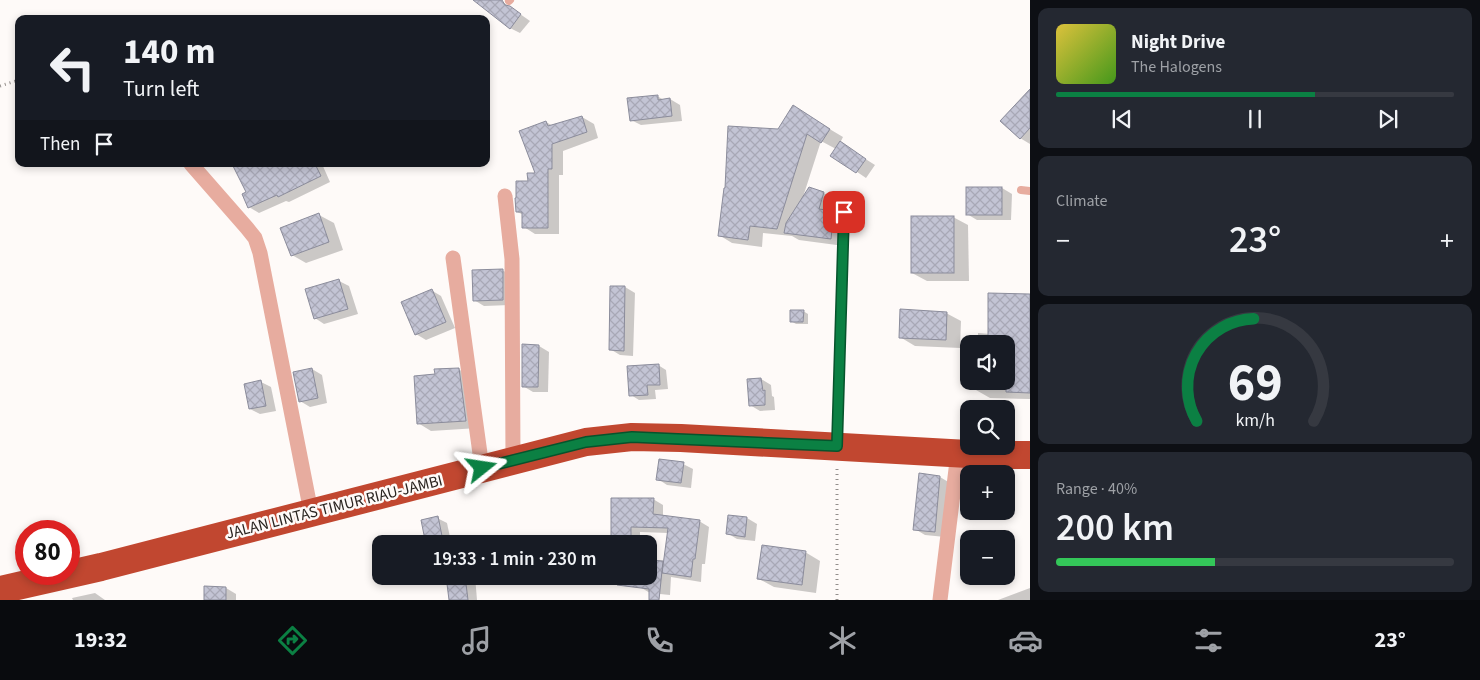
<!DOCTYPE html>
<meta charset="utf-8">
<style>
body{margin:0;font-family:"Source Sans 3",sans-serif;background:#242831;color:#f1f3f6;height:100vh;display:flex;flex-direction:column;font-size:19px;white-space:nowrap}
*{box-sizing:border-box;margin:0}
p{font-size:16px;color:#9ea1a6}
.icon{flex:none;width:28px;height:28px;fill:none;stroke:currentColor;stroke-width:2;stroke-linecap:round;stroke-linejoin:round}
.map{position:relative;flex:1;overflow:hidden}
.drawer{display:flex;flex-direction:column;gap:8px;padding:8px;background:#0d0f14;width:450px}
.drawer>*{flex:none}
.banner{position:absolute;left:15px;top:15px;width:475px;height:152px;border-radius:10px;box-shadow:0 2px 8px #0003;background:#171b24;color:#f1f3f6;overflow:hidden}
.fabs{position:absolute;left:960px;top:335px;display:grid;gap:10px}
.fabs a{display:grid;place-items:center;width:55px;height:55px;border-radius:10px;background:#171b24;box-shadow:0 2px 8px #0003;font-size:25px}
.speed{position:absolute;left:15px;top:520px;display:flex;gap:10px;font-size:25px;font-weight:700;text-align:center}
.speed>*{display:grid;place-content:center;width:65px;height:65px;border-radius:50%;background:#171b24;box-shadow:0 2px 8px #0003;line-height:1}
.speed .limit{border:8px solid #d22;background:#fff;color:#111}
.pin{position:absolute;display:grid;place-items:center;width:42px;height:42px;color:#fff;margin:-21px;border-radius:10px;box-shadow:0 2px 8px #0006}
.me{position:absolute;width:55px;margin:-28px;rotate:75deg;stroke-linejoin:round;filter:drop-shadow(0 0 4px #0008)}
.turn{display:flex;align-items:center;gap:18px;height:105px;padding:0 25px;font-size:22px}
.turn .icon{width:65px;height:65px;stroke-width:2.5}
.turn b{display:block;font-size:35px;line-height:42px}
.then{display:flex;align-items:center;height:48px;padding:0 25px;background:#0003;gap:10px;font-size:19px}
.big{font-size:38px;font-weight:600;line-height:1.1}
.drawer .widget{flex:1;display:flex;flex-direction:column;justify-content:center;gap:8px;min-width:0;padding:0 18px;border-radius:10px;background:#242831}
.drawer .dial{align-items:center;gap:0}
.dial svg{height:130px;overflow:visible;fill:none;stroke:#363941;stroke-width:7;stroke-linecap:round;text-anchor:middle}
.dial text{fill:#f1f3f6;stroke:none}
.song{display:flex;align-items:center;gap:15px}
.cover{width:60px;height:60px;border-radius:8px;background:linear-gradient(135deg,hsl(50 70% 55%),hsl(100 70% 35%))}
.played{height:5px;border-radius:2px;background:linear-gradient(90deg,#0b8043 65%,#363941 65%)}
.keys{display:flex;justify-content:space-around;direction:ltr}
.heat{display:flex;justify-content:space-between;align-items:center;font-size:28px;direction:ltr}
.charge{height:8px;border-radius:4px;background:linear-gradient(90deg,#34c759 40%,#363941 0)}
.trip{position:absolute;left:372px;top:535px;width:285px;height:50px;border-radius:10px;background:#171b24;box-shadow:0 2px 8px #0003;font-weight:600;line-height:50px;text-align:center}
.tab-bar{display:flex;height:80px;justify-content:space-around;align-items:center;background:#090b0e;color:#9ea1a6}
.tab-bar .icon{width:35px;height:35px}
.tab-bar .current{color:#0b8043}
.tab-bar b{font-size:22px;color:#f1f3f6}
main{display:flex;flex:1;min-height:0}
.map>svg:first-child{display:block}
.shadow{fill:#0003}
.building{fill:url(#building-cross-hatch);stroke:#8b8c9b}
.lines{fill:none;stroke-linecap:round;stroke-linejoin:round}
.path{stroke:#938e8b;stroke-width:3;stroke-dasharray:1 4;stroke-linecap:butt}
.lane{stroke:#e7ac9f;stroke-width:8}
.street{stroke:#e7ac9f;stroke-width:15}
.highway{stroke:#c14730;stroke-width:28}
.route-casing{stroke:#07532c;stroke-width:12}
.route{stroke:#0b8043;stroke-width:9}
.labels{text-anchor:middle;stroke-width:5;stroke-linejoin:round;paint-order:stroke}
.street-label{font-size:16px;fill:#2a2420;stroke:#fefaf8}
</style>
<main>
<div class="map">
<svg width="1030" height="600" viewBox="0 0 1030 600">
<defs>
<pattern id="building-cross-hatch" width="8" height="8" patternUnits="userSpaceOnUse" patternTransform="scale(1.25)"><rect width="8" height="8" fill="#c3c4d4"/><path d="M0 0l8 8M0 8l8-8" fill="none" stroke="#a8a8b6"/></pattern>
</defs>
<rect width="100%" height="100%" fill="#fefaf8"/>
<g class="shadow">
<polygon points="500,0 530,21 520,33 510,28"/>
<polygon points="1030,91 1030,144 1020,138"/>
<polygon points="657,96 664,100 670,99 680,105 682,121 641,125 631,120"/>
<polygon points="806,115 843,137 840,143 875,165 866,178 832,155 836,149 821,141 803,197 824,193 837,201 833,212 847,220 844,246 799,240 792,236 763,233 762,247 732,243 719,235 778,131"/>
<polygon points="582,117 594,124 598,138 563,151 563,175 559,175 559,234 535,234 524,227 524,215 517,212 529,182 536,175 546,122 553,126"/>
<polygon points="233,164 284,164 286,168 294,164 322,164 330,182 289,202 286,201 259,213 249,207 247,193"/>
<polygon points="1002,188 1012,194 1011,220 977,220 967,214"/>
<polygon points="319,215 334,223 343,250 306,263 292,255"/>
<polygon points="953,217 968,225 969,281 927,281 912,273"/>
<polygon points="502,270 512,276 512,305 484,306 474,300"/>
<polygon points="339,281 349,286 358,314 324,324 315,318"/>
<polygon points="625,287 635,293 633,356 620,355 610,349"/>
<polygon points="431,290 441,296 455,328 426,340 416,334"/>
<polygon points="1030,295 1030,399 990,398 976,390 977,381 1006,381 1006,344 978,344 978,333 990,334"/>
<polygon points="803,311 808,314 808,324 796,324 791,321"/>
<polygon points="946,313 961,321 960,348 915,346 900,337"/>
<polygon points="539,346 549,352 548,392 533,392 523,386"/>
<polygon points="658,365 666,370 668,389 655,390 656,399 639,400 631,395"/>
<polygon points="312,369 322,375 327,403 310,407 300,401"/>
<polygon points="458,369 472,377 478,428 431,431 418,423 436,375"/>
<polygon points="761,379 771,385 772,396 774,397 775,410 760,411 750,405"/>
<polygon points="261,382 271,387 276,411 260,414 250,409"/>
<polygon points="683,464 693,469 691,488 667,485 658,479"/>
<polygon points="920,475 940,477 950,483 945,537 925,535 915,529"/>
<polygon points="653,499 663,505 663,516 699,521 709,527 705,564 702,564 701,582 671,577 670,595 650,593 640,587 649,576 649,561 665,564 668,533 640,532 640,541 622,541 612,535"/>
<polygon points="729,516 747,518 757,524 755,541 737,539 727,533"/>
<polygon points="437,518 447,523 451,542 434,544 426,539"/>
<polygon points="579,540 604,543 605,544 579,544"/>
<polygon points="805,552 820,561 816,593 774,587 759,579"/>
<polygon points="448,576 475,576 477,600 450,600"/>
<polygon points="226,588 236,594 236,600 205,600"/>
<polygon points="1030,588 1030,600 998,600"/>
<polygon points="95,593 105,600 73,600 72,598"/>
</g>
<g class="building">
<polygon points="473,0 502,0 505,5 510,6 521,14 510,29"/>
<polygon points="1030,89 1030,128 1020,139 1000,121"/>
<polygon points="658,95 658,100 670,98 672,116 630,121 627,98"/>
<polygon points="793,105 830,129 821,143 807,134 777,229 750,226 748,240 718,236 724,188 725,188 728,126 778,129"/>
<polygon points="582,116 587,132 552,144 552,169 548,169 548,228 522,228 522,212 516,212 515,198 516,198 516,181 528,181 527,173 535,173 519,131 546,121 548,126"/>
<polygon points="840,141 866,159 856,173 830,156"/>
<polygon points="232,164 315,164 321,176 278,197 277,195 248,208 242,194 246,192"/>
<polygon points="809,187 824,192 819,209 834,211 831,239 784,233 786,223"/>
<rect x="966" y="187" width="36" height="28"/>
<polygon points="319,213 329,242 291,256 280,228"/>
<rect x="911" y="216" width="43" height="57"/>
<polygon points="503,269 503,300 473,301 472,270"/>
<polygon points="339,279 348,309 314,319 305,289"/>
<polygon points="610,286 625,286 624,351 609,350"/>
<polygon points="432,289 446,322 415,335 401,302"/>
<polygon points="988,293 1030,294 1030,393 1006,392 1006,344 988,344"/>
<polygon points="900,309 947,312 946,340 899,338"/>
<polygon points="790,310 804,310 803,322 790,322"/>
<polygon points="522,344 539,345 538,387 522,387"/>
<polygon points="659,364 660,385 647,385 648,395 629,396 627,366"/>
<polygon points="312,368 318,398 299,402 293,372"/>
<polygon points="459,368 466,421 417,424 414,376 435,374 434,369"/>
<polygon points="761,378 763,391 765,390 765,405 749,406 747,379"/>
<polygon points="261,380 266,406 249,409 244,384"/>
<polygon points="659,459 684,462 681,483 656,480"/>
<polygon points="919,473 940,476 935,532 913,530"/>
<polygon points="611,498 654,498 653,514 700,520 695,559 693,559 691,577 662,573 668,528 631,527 631,536 611,536"/>
<polygon points="728,515 747,517 745,537 726,534"/>
<polygon points="438,516 442,536 425,540 421,520"/>
<polygon points="762,545 806,551 802,585 757,579"/>
<polygon points="649,560 663,561 659,600 649,600 649,589 617,585 617,576 649,576"/>
<polygon points="446,576 465,576 468,600 449,600"/>
<polygon points="204,586 226,587 226,600 204,600"/>
</g>
<g class="lines">
<g class="path">
<polyline points="0,86 19,80"/>
<polyline points="837,600 837,468"/>
</g>
<g class="lane">
<polyline points="509,1 510,0"/>
<polyline points="1021,190 1030,191"/>
<polyline points="838,442 844,212"/>
</g>
<g class="street">
<polyline points="191,164 247,228 255,238 260,253 311,512"/>
<polyline points="505,196 512,259 513,460"/>
<polyline points="453,258 482,468"/>
<polyline points="940,600 958,453"/>
</g>
<polyline class="highway" points="0,590 101,567 586,442 632,437 681,438 986,455 1030,455"/>
</g>
<g class="lines">
<defs>
<polyline id="route" points="482,468 586,442 632,437 837,446 844,212"/>
</defs>
<use href="#route" class="route-casing"/>
<use href="#route" class="route"/>
</g>
<g class="labels">
<g class="street-label">
<text transform="translate(334 506) rotate(-14)" y="6">JALAN LINTAS TIMUR RIAU-JAMBI</text>
</g>
</g>
</svg>
<div class="fabs">
<a><svg class="icon" aria-label="sound" viewBox="0 0 24 24"><path d="M4 9h4l5-4v14l-5-4H4zM17 9q2 3 0 6"/></svg></a>
<a><svg class="icon" aria-label="search" viewBox="0 0 24 24"><circle cx="10" cy="10" r="6"/><path d="M15 15l6 6"/></svg></a>
<a>+</a>
<a>−</a>
</div>
<div class="speed"><div class="limit">80</div></div>
<div class="pin" style="left:844px;top:212px;background:#d93025"><svg class="icon" aria-label="arrive" viewBox="0 0 24 24"><path d="M6 21V4h12l-3 4 3 4H6"/></svg></div>
<svg class="me" style="left:482px;top:468px" viewBox="-20 -20 40 40"><path d="M0-17L14 15 0 8-14 15z" fill="#0b8043" stroke="#fff" stroke-width="4"/></svg>
<div class="trip">19:33 · 1 min · 230 m</div>
<div class="banner">
<div class="turn"><svg class="icon" aria-label="left" viewBox="0 0 24 24"><path d="M17 20v-9H6M10 6l-5 5 5 5"/></svg><div><b>140 m</b>Turn left</div></div>
<div class="then">Then<svg class="icon" aria-label="arrive" viewBox="0 0 24 24"><path d="M6 21V4h12l-3 4 3 4H6"/></svg></div>
</div>
</div>
<section class="drawer">
<div class="widget">
<div class="song"><i class="cover"></i><div><b>Night Drive</b><p>The Halogens</p></div></div>
<div class="played"></div>
<div class="keys"><svg class="icon" aria-label="previous" viewBox="0 0 24 24"><path d="M18 5L8 12l10 7zM5 5v14"/></svg><svg class="icon" aria-label="pause" viewBox="0 0 24 24"><path d="M8 5v14M16 5v14"/></svg><svg class="icon" aria-label="next" viewBox="0 0 24 24"><path d="M6 5l10 7-10 7zM19 5v14"/></svg></div>
</div>
<div class="widget"><p>Climate</p>
<div class="heat"><a>−</a><b class="big">23°</b><a>+</a></div>
</div>
<div class="widget dial"><svg viewBox="0 0 100 80">
<path d="M14 69A42 42 0 1 1 86 69"/>
<path d="M14 69A42 42 0 0 1 49 6" stroke="#0b8043"/>
<text x="50" y="56" font-size="32" font-weight="700">69</text>
<text x="50" y="72" font-size="11">km/h</text>
</svg></div>
<div class="widget"><p>Range · 40%</p><b class="big">200 km</b><div class="charge"></div></div>
</section>
</main>
<nav class="tab-bar">
<b>19:32</b>
<svg class="icon current" aria-label="directions" viewBox="0 0 24 24"><path d="M12 3l9 9-9 9-9-9zM9 14v-3h6M13 9l2 2-2 2"/></svg>
<svg class="icon" aria-label="music" viewBox="0 0 24 24"><path d="M9 18V5l10-2v13"/><circle cx="6" cy="18" r="3"/><circle cx="16" cy="16" r="3"/></svg>
<svg class="icon" aria-label="phone" viewBox="0 0 24 24"><path d="M5 4h4l2 5-3 2q2 4 5 5l2-3 5 2v4C11 20 4 13 5 4z"/></svg>
<svg class="icon" aria-label="climate" viewBox="0 0 24 24"><path d="M12 3v18M4 7l16 10M4 17L20 7"/></svg>
<svg class="icon" aria-label="car" viewBox="0 0 24 24"><path d="M5 17H2v-5l4-1 3-4h7l3 4 3 1v5h-3M9 17h6M6 11h13"/><circle cx="7" cy="17" r="2"/><circle cx="17" cy="17" r="2"/></svg>
<svg class="icon" aria-label="filters" viewBox="0 0 24 24"><path d="M4 7h16M4 17h16"/><circle cx="9" cy="7" r="2"/><circle cx="15" cy="17" r="2"/></svg>
<b>23°</b>
</nav>
